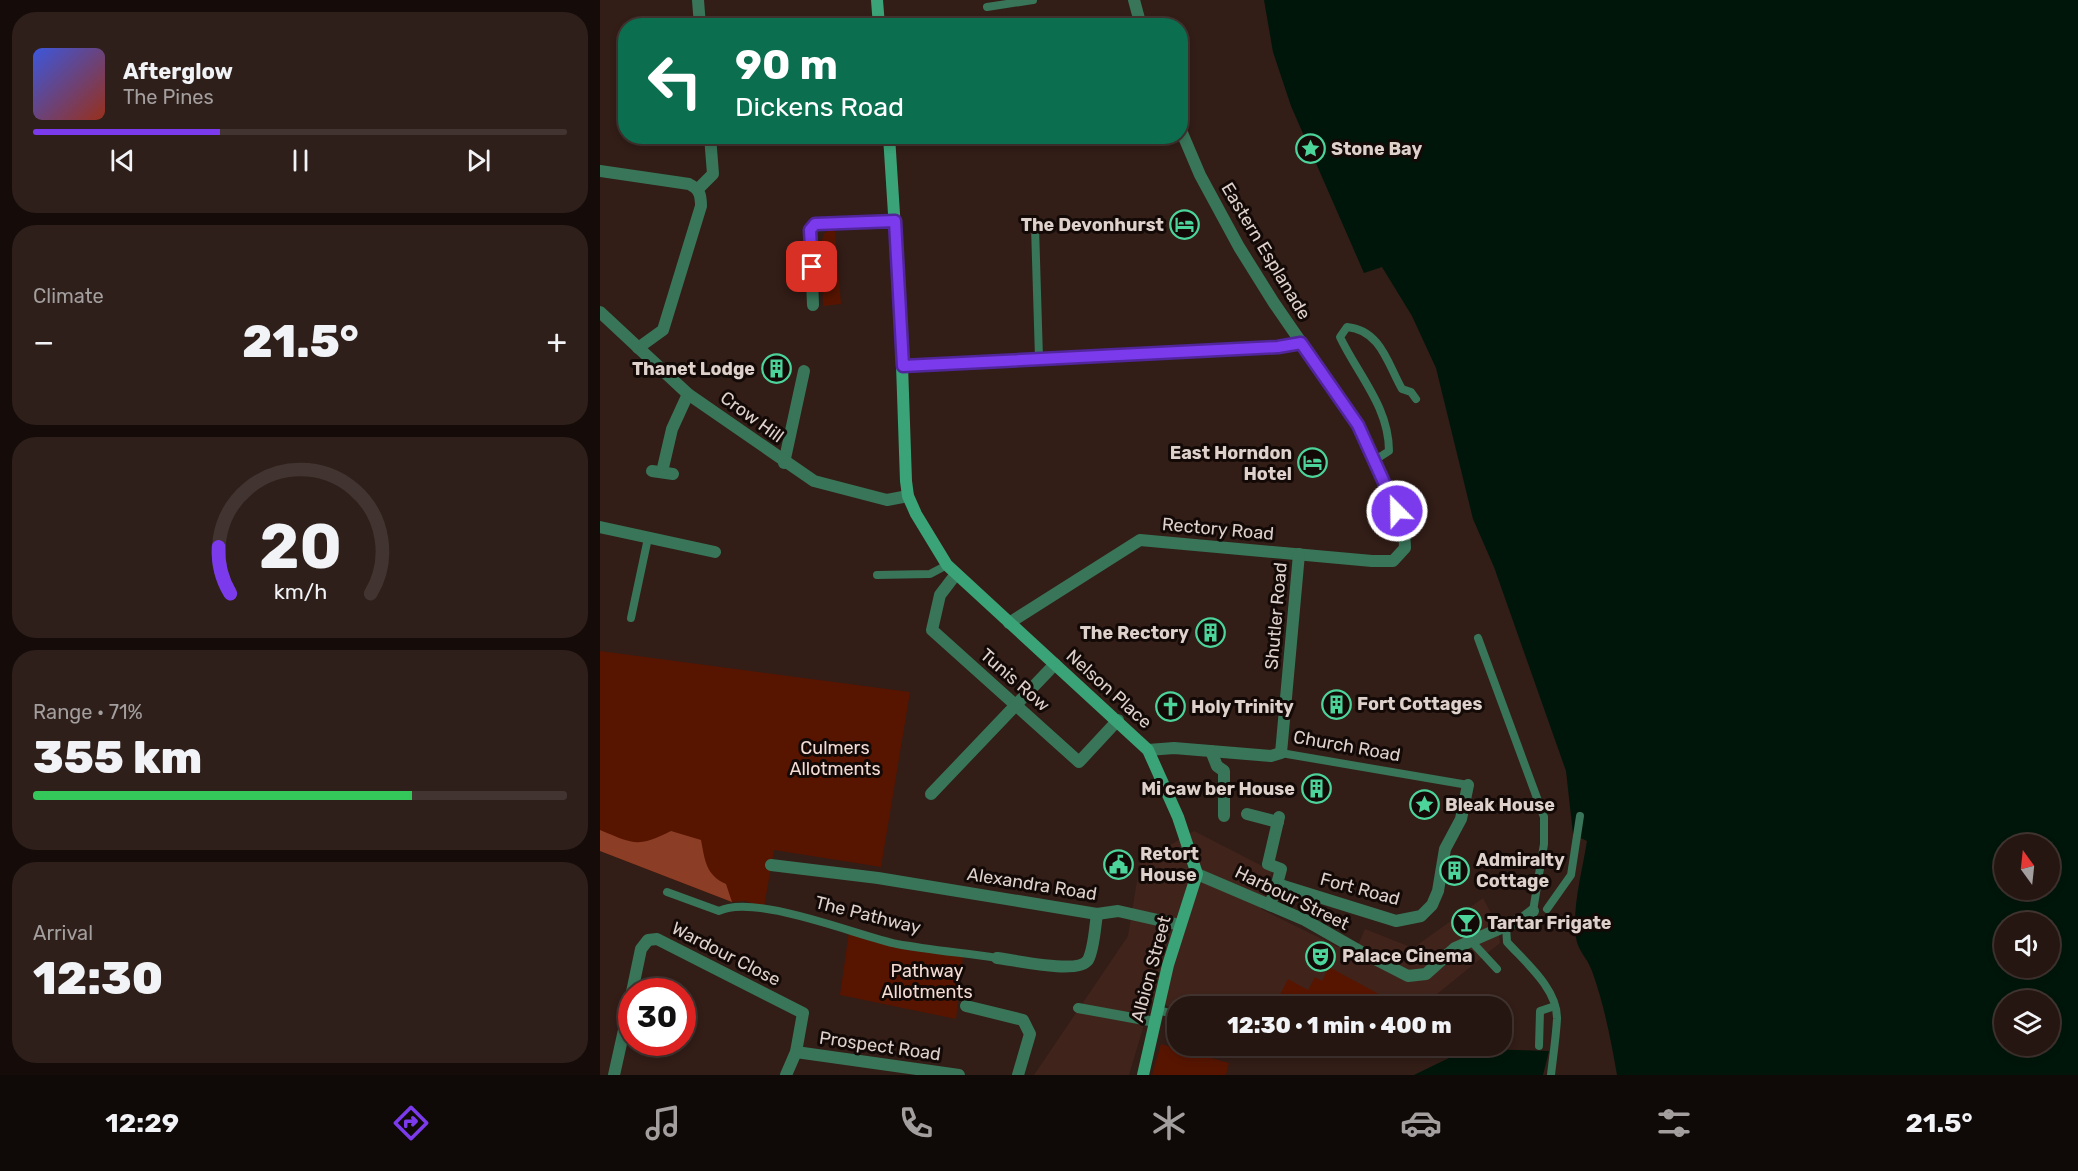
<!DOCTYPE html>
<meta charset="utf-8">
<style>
body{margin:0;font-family:Rubik,sans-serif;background:#2e1f1a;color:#f1f3f6;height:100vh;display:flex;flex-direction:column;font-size:22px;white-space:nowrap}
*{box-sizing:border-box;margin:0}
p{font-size:20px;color:#a49f9f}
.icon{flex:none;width:33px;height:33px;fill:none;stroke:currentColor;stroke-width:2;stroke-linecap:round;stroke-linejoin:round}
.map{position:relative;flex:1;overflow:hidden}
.side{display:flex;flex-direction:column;gap:12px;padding:12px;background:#150c09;width:600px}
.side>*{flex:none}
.banner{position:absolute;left:18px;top:18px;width:570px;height:126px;border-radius:24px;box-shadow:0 3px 9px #0003,0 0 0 2px #423531;background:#0b6e4f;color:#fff;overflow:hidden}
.needle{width:39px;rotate:345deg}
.controls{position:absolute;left:1394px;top:834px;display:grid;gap:12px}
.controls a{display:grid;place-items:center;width:66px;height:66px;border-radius:50%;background:#261611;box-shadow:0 3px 9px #0003,0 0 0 2px #423531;font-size:30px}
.speed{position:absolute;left:18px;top:978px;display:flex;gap:12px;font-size:30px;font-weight:700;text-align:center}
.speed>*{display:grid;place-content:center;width:78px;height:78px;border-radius:50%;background:#261611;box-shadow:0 3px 9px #0003,0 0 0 2px #423531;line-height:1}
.speed .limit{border:9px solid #d22;background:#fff;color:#111}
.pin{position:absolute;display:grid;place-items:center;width:51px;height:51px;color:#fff;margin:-26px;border-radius:12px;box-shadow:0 3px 9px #0006}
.me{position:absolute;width:66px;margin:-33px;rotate:337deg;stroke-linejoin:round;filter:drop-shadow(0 0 4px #0008)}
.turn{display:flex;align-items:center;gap:21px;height:126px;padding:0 18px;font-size:27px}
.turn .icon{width:78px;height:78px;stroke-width:2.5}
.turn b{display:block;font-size:42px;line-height:51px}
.big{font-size:45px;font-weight:800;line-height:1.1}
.side .tile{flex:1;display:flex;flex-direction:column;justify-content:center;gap:9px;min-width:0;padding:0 21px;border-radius:24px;background:#2e1f1a}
.side .dial{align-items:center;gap:0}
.dial svg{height:156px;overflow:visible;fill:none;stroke:#423531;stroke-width:7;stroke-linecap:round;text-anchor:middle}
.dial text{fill:#f1f3f6;stroke:none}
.song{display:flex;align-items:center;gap:18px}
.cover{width:72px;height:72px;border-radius:9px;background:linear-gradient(135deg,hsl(230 70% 55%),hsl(10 70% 35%))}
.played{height:6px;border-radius:3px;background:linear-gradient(90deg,#7c3aed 35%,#423531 35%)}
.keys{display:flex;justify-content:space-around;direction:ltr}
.heat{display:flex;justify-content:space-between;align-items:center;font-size:33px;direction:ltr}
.charge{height:9px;border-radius:4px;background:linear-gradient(90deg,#34c759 71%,#423531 0)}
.trip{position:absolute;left:567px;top:996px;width:345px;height:60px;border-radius:24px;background:#261611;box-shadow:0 3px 9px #0003,0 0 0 2px #423531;font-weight:800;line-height:60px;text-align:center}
.menu{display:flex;height:96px;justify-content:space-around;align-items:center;background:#0f0907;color:#a49f9f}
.menu .icon{width:42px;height:42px}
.menu .current{color:#7c3aed}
.menu b{font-size:27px;color:#f1f3f6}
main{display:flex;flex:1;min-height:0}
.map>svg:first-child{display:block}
.built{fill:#40241b}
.green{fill:#571500}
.forest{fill:#8b3e25}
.water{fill:#00160a;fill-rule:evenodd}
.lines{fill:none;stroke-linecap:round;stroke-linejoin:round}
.service{stroke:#387559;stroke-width:8}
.pedestrian{stroke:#387559;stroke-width:10}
.minor{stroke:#387559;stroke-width:12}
.tertiary{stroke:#387559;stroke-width:12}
.secondary{stroke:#3aa377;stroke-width:12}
.route-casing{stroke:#51269a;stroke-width:15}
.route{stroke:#7c3aed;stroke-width:10}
.labels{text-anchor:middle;stroke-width:6;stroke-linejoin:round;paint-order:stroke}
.poi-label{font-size:18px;font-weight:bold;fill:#ded0cb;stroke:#130a07;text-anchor:start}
.street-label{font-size:18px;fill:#ded0cb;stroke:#130a07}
.park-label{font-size:18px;fill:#f4dcd5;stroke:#130a07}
</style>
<main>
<section class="side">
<div class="tile">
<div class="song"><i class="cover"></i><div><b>Afterglow</b><p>The Pines</p></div></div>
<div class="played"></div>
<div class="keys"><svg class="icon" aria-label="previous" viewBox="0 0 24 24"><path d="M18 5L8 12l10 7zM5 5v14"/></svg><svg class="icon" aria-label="pause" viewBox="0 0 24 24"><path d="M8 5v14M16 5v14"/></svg><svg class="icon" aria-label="next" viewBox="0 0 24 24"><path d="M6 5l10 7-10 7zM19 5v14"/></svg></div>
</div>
<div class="tile"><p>Climate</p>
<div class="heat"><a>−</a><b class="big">21.5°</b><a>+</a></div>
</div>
<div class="tile dial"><svg viewBox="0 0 100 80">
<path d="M14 69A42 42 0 1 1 86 69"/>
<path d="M14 69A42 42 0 0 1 8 45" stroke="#7c3aed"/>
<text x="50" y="56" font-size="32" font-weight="700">20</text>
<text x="50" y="72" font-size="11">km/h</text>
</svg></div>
<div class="tile"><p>Range · 71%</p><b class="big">355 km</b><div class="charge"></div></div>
<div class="tile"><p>Arrival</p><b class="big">12:30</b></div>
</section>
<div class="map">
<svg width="1478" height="1075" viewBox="0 0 1478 1075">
<rect width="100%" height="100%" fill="#321d17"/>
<polygon class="built" points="594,831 672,871 661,909 738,947 759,943 765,929 813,948 883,898 898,926 900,943 826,1003 790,1000 782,1006 578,1006 577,1009 551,1001 529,1075 434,1075 528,936 540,863"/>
<g class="green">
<polygon points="229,230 235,230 241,304 223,306 222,240 224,234"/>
<polygon points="0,651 310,692 281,867 174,850 164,907 145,901 132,902 0,851"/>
<polygon points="249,932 363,956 356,1019 240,995"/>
<polygon points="729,967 790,1000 782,1006 674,1006 688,979 708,990 715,977 722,981"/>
<polygon points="561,1044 629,1063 626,1075 552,1075"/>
</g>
<path class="forest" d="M0 830C34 844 37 848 71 831L101 840C105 861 106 875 126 884L132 902 0 851Z"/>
<g class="water">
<path d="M664 0H1478V1075H1017C1011 1040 1004 1004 992 971 988 959 978 951 976 938 972 906 982 873 987 841L973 834 966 771 894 567 873 519 836 368 812 316 782 267 764 273 691 106 673 52ZM1404 844H1449V890H1404ZM1404 922H1449V968H1404ZM1404 1000H1449V1046H1404Z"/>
<polygon points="879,1049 949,1051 943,1075 814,1075 851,1057"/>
</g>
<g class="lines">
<g class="service">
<polyline points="387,7 433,0"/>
<polyline points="435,227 439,358"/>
<path d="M775 460 789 451C789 407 758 375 740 337L747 327C781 330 788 365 802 389L811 392 816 399"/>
<polyline points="277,575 330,574 347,565"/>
<polyline points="31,618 48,538"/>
<polyline points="878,638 944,817 944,844 933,911"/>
<polyline points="681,753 868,785"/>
<path d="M67 892 119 911C154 893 258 936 297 944 330 950 364 953 397 958"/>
<polyline points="947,909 971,875 980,816"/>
<path d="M906 926 907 942C925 962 958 989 957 1019 956 1037 953 1057 951 1075"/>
<polyline points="871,941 897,969"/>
<polyline points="557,1010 578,1015"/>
<polyline points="939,1046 940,1011 955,1006"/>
</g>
<polyline class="pedestrian" points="478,1008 555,1022"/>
<g class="minor">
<polyline points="98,0 100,26"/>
<polyline points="534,0 541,26"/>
<path d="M0 171 89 184C99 189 101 194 101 206L63 330 38 348"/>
<polyline points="98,189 113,174 110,136"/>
<polyline points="213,305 210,230 215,224 295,221"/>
<polyline points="303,366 678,347 701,343"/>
<polyline points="184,463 204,371"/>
<polyline points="52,471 73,474"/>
<polyline points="62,472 72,429 88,394"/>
<polyline points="0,527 115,552"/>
<polyline points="356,574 340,595 332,630 479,762 518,720"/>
<polyline points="409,623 540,540 772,561 793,561 805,548 804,528 758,425 674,303 639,247 600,175 580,128"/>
<polyline points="548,750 574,748 671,756 681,753 699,554"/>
<polyline points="611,751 617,766 624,771 624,816"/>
<polyline points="331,794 455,664"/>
<polyline points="647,814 678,822"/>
<polyline points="171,865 278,878 497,914 518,911 580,925"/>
<polyline points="597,874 705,920 770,957"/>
<polyline points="677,884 681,869 668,864 679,817"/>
<polyline points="670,905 677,884 796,921 821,916 832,905 838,891 845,849 861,819 868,785"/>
<polyline points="771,957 808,976 826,974 855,948 924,918 933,911"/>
<path d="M397 958C415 960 478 975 488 960 494 949 495 927 497 914"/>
<polyline points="32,992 41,949 48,940 57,939 203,1013 196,1052 186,1075"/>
<polyline points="366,1006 423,1020 430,1034 418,1075"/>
<polyline points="196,1052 359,1075"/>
<polyline points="14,1075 32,994"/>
</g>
<polyline class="tertiary" points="0,312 88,394 214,481 287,500 308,496"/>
<g class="secondary">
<polyline points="277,0 279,26"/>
<polyline points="289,136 300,307 306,481 308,496 316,514 347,565 548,750 578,817 597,874 568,965 543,1075"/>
</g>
</g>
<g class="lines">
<defs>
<polyline id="route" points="212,267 210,230 215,224 295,221 303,366 678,347 701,343 758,425 797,511"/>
</defs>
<use href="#route" class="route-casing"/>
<use href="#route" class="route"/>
</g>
<defs>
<symbol id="sight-ring" viewBox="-11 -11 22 22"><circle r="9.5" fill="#130a07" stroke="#4cd49b" stroke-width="1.5"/><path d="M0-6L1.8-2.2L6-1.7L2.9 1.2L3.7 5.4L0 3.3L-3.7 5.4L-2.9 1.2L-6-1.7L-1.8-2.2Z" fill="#4cd49b"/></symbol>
<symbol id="hotel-ring" viewBox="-11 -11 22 22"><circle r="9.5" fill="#130a07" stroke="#4cd49b" stroke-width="1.5"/><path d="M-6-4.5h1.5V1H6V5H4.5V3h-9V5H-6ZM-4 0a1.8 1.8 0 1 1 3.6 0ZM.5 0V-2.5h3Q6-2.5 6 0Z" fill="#4cd49b"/></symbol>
<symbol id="building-ring" viewBox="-11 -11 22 22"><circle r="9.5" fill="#130a07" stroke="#4cd49b" stroke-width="1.5"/><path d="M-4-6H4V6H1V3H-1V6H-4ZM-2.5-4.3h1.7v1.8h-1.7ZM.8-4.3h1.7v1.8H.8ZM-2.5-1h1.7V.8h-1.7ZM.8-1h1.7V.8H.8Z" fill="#4cd49b"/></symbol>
<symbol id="church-ring" viewBox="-11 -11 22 22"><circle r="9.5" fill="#130a07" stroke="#4cd49b" stroke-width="1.5"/><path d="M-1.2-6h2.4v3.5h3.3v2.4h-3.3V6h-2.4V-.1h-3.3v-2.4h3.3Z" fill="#4cd49b"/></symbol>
<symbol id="civic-ring" viewBox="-11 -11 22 22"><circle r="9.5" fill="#130a07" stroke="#4cd49b" stroke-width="1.5"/><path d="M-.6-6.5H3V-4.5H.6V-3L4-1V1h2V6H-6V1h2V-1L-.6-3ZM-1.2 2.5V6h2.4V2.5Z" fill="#4cd49b"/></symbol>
<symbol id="bar-ring" viewBox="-11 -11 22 22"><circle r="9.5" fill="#130a07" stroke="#4cd49b" stroke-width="1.5"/><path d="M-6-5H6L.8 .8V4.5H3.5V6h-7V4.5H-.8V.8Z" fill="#4cd49b"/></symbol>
<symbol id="theatre-ring" viewBox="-11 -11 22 22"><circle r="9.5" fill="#130a07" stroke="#4cd49b" stroke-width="1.5"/><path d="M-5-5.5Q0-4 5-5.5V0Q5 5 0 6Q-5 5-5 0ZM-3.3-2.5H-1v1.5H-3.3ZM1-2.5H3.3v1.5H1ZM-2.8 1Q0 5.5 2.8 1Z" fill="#4cd49b"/></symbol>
</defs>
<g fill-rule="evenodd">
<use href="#sight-ring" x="694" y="132" width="33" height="33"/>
<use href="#hotel-ring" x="568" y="208" width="33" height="33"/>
<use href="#building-ring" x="160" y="352" width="33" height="33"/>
<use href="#hotel-ring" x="696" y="446" width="33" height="33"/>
<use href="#building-ring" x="594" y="616" width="33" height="33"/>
<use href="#building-ring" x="720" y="688" width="33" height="33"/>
<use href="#church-ring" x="554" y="690" width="33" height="33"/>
<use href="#building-ring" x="700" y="772" width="33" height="33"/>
<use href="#sight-ring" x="808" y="788" width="33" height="33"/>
<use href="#civic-ring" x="502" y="848" width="33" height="33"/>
<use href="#building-ring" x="838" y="854" width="33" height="33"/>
<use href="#bar-ring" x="850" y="906" width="33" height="33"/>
<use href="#theatre-ring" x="704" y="940" width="33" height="33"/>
</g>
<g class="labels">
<g class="poi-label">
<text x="731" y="155">Stone Bay</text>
<text x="564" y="231" text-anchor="end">The Devonhurst</text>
<text x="155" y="375" text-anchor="end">Thanet Lodge</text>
<text x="692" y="459" text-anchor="end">East Horndon<tspan x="692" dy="21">Hotel</tspan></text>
<text x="589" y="639" text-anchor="end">The Rectory</text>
<text x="757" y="710">Fort Cottages</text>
<text x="591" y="713">Holy Trinity</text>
<text x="695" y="795" text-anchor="end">Mi caw ber House</text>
<text x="845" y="811">Bleak House</text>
<text x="540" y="860">Retort<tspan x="540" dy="21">House</tspan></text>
<text x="876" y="866">Admiralty<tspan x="876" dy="21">Cottage</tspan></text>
<text x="887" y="929">Tartar Frigate</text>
<text x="742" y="962">Palace Cinema</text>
</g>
<g class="street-label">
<text transform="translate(666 251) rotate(59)" y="6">Eastern Esplanade</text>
<text transform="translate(152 417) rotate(36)" y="6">Crow Hill</text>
<text transform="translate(618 529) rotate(5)" y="6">Rectory Road</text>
<text transform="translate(676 616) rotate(-85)" y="6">Shutler Road</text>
<text transform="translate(415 680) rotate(41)" y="6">Tunis Row</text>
<text transform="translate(509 689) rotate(42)" y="6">Nelson Place</text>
<text transform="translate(747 746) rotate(10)" y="6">Church Road</text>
<text transform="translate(432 884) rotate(9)" y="6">Alexandra Road</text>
<text transform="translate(760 889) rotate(15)" y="6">Fort Road</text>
<text transform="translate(692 898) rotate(26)" y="6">Harbour Street</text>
<text transform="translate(268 915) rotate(14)" y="6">The Pathway</text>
<text transform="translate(126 954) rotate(27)" y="6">Wardour Close</text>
<text transform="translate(551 969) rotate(-75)" y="6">Albion Street</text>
<text transform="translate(280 1046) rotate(8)" y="6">Prospect Road</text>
</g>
<g class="park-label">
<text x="235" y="754">Culmers<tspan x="235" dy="21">Allotments</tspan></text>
<text x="327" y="977">Pathway<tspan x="327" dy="21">Allotments</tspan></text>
</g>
</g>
</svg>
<div class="controls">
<a><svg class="needle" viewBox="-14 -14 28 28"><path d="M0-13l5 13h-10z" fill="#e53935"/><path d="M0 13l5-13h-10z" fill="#a49f9f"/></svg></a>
<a><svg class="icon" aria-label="sound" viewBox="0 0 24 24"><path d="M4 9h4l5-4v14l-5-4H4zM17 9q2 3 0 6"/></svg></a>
<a><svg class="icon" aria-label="layers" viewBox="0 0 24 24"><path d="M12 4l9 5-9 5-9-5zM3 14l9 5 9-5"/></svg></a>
</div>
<div class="speed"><div class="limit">30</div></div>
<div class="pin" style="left:212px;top:267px;background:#d93025"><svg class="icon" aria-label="arrive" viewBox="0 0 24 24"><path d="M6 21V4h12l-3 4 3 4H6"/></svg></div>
<svg class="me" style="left:797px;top:511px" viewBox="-20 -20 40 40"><circle r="17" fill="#7c3aed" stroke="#fff" stroke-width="3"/><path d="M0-11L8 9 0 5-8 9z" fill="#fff"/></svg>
<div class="trip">12:30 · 1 min · 400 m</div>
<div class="banner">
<div class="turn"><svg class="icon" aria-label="left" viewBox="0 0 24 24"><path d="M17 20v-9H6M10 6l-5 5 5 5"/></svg><div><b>90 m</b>Dickens Road</div></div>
</div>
</div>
</main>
<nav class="menu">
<b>12:29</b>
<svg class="icon current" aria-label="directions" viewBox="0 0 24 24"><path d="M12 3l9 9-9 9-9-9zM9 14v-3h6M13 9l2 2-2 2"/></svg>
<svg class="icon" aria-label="music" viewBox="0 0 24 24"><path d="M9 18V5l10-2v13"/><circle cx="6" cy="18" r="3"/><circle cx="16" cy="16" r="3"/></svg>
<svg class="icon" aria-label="phone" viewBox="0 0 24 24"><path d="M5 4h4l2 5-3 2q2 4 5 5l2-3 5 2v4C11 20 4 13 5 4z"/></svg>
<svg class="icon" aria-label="climate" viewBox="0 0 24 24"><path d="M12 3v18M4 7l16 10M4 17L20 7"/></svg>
<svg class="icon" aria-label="car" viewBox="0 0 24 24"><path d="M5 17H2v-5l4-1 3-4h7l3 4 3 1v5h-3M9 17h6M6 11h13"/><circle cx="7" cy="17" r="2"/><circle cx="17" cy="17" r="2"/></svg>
<svg class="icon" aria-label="filters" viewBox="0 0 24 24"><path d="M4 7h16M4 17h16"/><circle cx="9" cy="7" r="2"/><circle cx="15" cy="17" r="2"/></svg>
<b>21.5°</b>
</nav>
